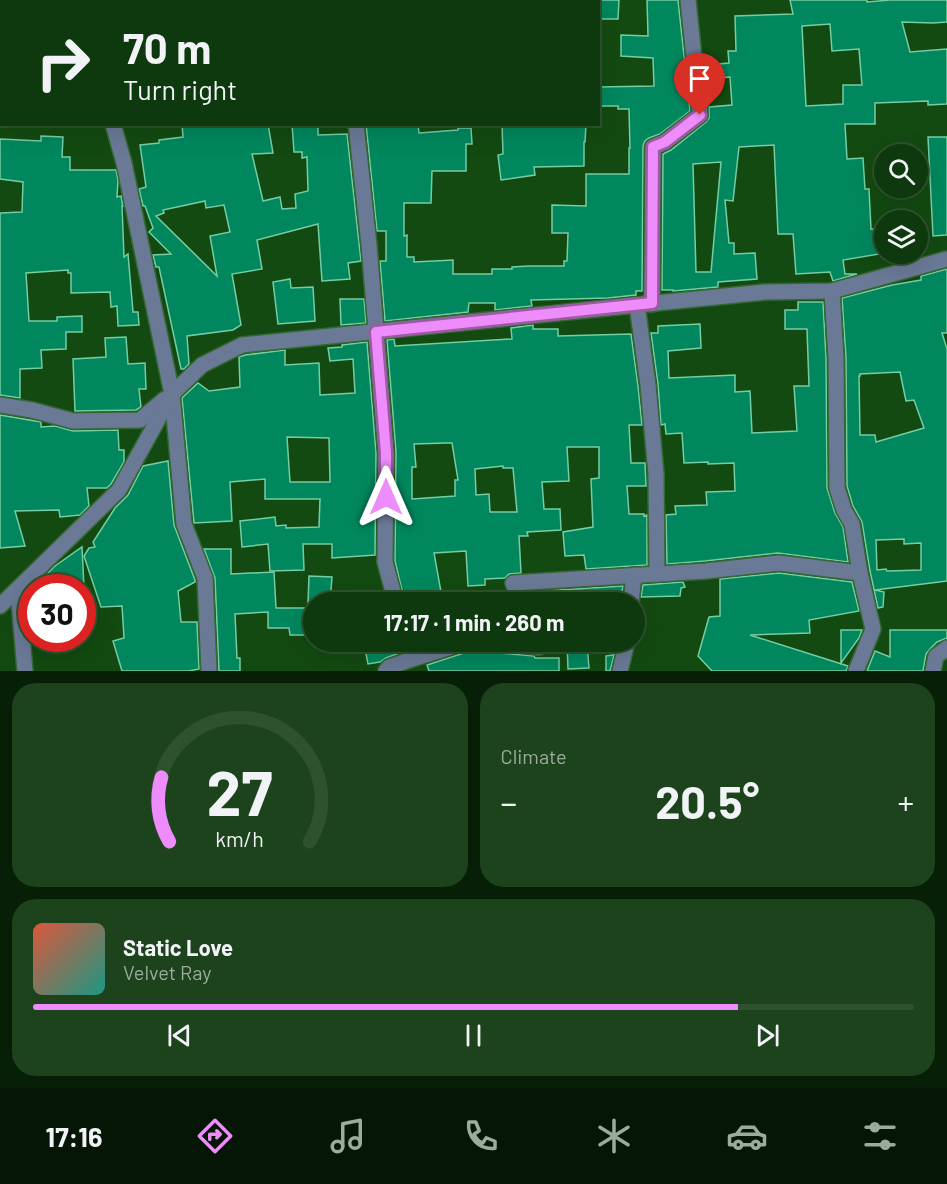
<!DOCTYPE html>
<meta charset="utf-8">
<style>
body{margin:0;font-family:Barlow,sans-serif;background:#1c431b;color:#f1f3f6;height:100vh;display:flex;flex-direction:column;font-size:22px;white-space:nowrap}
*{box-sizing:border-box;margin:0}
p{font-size:20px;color:#9bac9d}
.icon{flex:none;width:33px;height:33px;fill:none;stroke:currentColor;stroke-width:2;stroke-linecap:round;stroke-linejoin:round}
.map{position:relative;height:671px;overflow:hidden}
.details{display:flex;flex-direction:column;gap:12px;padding:12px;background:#081f07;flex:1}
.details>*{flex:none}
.top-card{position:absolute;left:0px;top:0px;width:600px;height:126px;box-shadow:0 6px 24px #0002,0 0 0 2px #2e522e;background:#0e380d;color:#f1f3f6;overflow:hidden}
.fabs{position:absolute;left:874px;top:144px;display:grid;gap:12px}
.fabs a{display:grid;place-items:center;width:54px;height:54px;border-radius:50%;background:#0e380d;box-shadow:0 6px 24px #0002,0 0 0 2px #2e522e;font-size:30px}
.speed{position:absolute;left:18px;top:574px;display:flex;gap:12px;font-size:30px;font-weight:700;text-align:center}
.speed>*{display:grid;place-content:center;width:78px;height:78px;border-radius:50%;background:#0e380d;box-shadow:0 6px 24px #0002,0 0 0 2px #2e522e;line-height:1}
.speed .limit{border:9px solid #d22;background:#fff;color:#111}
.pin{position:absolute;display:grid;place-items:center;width:51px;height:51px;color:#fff;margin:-62px -26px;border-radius:50% 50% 50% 0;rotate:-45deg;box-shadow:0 0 6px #0007}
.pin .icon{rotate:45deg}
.me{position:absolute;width:66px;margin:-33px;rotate:0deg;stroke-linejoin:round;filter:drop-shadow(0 0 4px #0008)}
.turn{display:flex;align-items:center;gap:21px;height:126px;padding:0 24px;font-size:27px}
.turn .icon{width:78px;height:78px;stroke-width:2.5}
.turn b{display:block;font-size:42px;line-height:51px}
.big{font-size:45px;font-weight:700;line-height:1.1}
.details .card{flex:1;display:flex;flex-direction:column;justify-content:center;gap:9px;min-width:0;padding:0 21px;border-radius:24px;background:#1c431b}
.details .dial{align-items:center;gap:0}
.dial svg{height:156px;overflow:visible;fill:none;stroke:#2e522e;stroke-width:7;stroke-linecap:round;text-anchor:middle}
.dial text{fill:#f1f3f6;stroke:none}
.song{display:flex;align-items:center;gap:18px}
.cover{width:72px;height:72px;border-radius:9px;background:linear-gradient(135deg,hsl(10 70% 55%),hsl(170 70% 35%))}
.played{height:6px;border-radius:3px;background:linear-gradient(90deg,#ed8cfa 80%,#2e522e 80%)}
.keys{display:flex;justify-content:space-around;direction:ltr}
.heat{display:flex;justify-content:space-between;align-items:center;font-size:33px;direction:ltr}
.details .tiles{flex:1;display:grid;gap:12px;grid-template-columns:1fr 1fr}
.card:last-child{grid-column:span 2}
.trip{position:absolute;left:303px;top:592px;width:342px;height:60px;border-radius:30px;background:#0e380d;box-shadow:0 6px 24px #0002,0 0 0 2px #2e522e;font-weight:700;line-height:60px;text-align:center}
.menu{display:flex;height:96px;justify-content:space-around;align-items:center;background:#061605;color:#9bac9d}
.menu .icon{width:42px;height:42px}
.menu .active{color:#ed8cfa}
.menu b{font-size:27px;color:#f1f3f6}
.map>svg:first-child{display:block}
.building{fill:#01875d;stroke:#75cda4;stroke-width:1.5;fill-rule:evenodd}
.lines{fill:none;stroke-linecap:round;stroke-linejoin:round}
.minor-casing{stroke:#356733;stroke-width:18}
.minor{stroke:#6a7995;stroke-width:15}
.route-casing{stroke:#9a5ba2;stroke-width:15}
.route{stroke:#ed8cfa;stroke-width:10}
</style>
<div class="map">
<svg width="947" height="671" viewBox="0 0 947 671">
<rect width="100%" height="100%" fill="#134a11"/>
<g class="building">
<polygon points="598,0 619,0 618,19 598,19"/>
<polygon points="647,0 678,0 690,111 660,134 649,138 645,141 643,146 642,291 636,291 636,295 608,298 531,300 532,306 495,310 495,303 469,303 468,312 385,321 380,261 386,261 386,231 377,231 366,124 418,124 419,133 458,130 458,128 471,128 472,144 466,144 466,171 432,171 431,203 404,203 404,236 407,235 407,257 414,257 414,262 453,260 453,274 492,274 492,269 512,269 512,267 529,266 564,266 564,261 567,261 568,233 552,233 552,205 586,206 586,174 629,174 629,148 630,148 629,109 618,109 618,106 598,106 598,87 654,86 653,58 621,56 621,35 648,36"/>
<path d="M790 0H867V2L890 0H947V22L933 23 902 22 910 52 947 49V104L928 105V101L875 103V124H845L847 159 863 158 865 189H869L871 229H875V236L885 234V253L843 260 845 274H857L833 281 830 272 796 274 793 234H778L774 145 739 147 733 201 725 200 729 243H734V254L755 253 757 279 718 282V287L673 291V290H662L663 154 671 150 706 122 709 118V107L732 105 730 77 706 79 705 65 729 63 728 51H736L735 16 793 14ZM830 24 832 51 859 49 862 85H843V104L806 106 802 26ZM721 162 711 272H696L693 164Z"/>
<path d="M182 124H268L273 153 252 154 263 201 280 197 282 209 296 208 295 194 308 191 307 157 302 158V152H294L292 124H318V135L347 134 361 261 348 263 350 279 322 281 318 224 257 240 262 269 232 274 241 325 233 330 187 336 189 364 184 369H181L159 267H156L153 255 171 254 149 232 153 228 145 206H143L139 189 146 187 140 145 159 143V140L183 137ZM205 201 206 208 224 205 230 232 210 236 217 276 156 216 164 213 163 210Z"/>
<polygon points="502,124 586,124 585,142 584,142 584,166 534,167 535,175 501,180 498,155 503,154"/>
<polygon points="41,136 63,137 62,157 70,157 70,170 116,170 118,180 117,197 121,196 123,207 122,205 124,257 128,254 133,312 138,312 139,325 118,326 117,306 111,307 110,292 71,293 71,273 68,273 68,270 26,273 29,321 57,321 57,317 82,316 82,332 66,332 66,349 41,350 42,368 20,369 20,398 0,395 0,213 22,212 23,182 0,179 0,139 41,141"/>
<polygon points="928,137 947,137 947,235 933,236"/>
<path d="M947 269V333H942L947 349V581L875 590 884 592 883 607 878 608 870 571 862 522 853 506 847 486 846 358 842 298 892 285 921 280V276ZM900 372 906 401 914 400 924 428 876 442 875 435H860L859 376H860V374ZM904 539V544L921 543V570L887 571 886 569 877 570 876 540Z"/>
<polygon points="290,279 291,288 313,287 315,321 278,324 273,282"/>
<polygon points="340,299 364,299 366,323 341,325"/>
<polygon points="798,302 823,302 826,358 827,488 835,513 843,527 848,562 778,553 705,561 667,564 666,515 676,514 675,506 707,505 706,492 735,491 734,463 708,464 708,462 684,463 682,433 666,434 665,424 661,425 658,384 651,333 658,333 658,326 700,324 701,348 668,351 669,378 735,375 735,392 750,391 752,433 797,431 794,386 809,386 807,329 785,329 785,310 798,310"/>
<path d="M533 325V329H558V336L631 334 638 386 642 425H629L631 463H645L646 486H627L629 514H644V516L647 515V565L586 569 584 555 565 556 563 532 593 527 591 479 599 478V447H567L569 481 542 482 544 509H560L561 530 527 532 528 536H519L521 573 509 574 505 578 485 579V585L468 586 466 551 434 553 443 603H405L395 561 396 452 387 340 394 339 395 346 512 339 511 328ZM446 443H452L458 480H455V496L412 499V467H416L414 444ZM503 466V468H513L517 512H490L489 494 476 495 475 469Z"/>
<polygon points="126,337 128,364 145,363 146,389 139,389 141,407 136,410 75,411 73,359 106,357 105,338"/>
<path d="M367 342 376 453 375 555 332 558V544H303L304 570 270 571 268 544 242 547 240 521 275 517 276 526 286 525V528L319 527 320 499H265V479L230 482 232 521 194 523 182 398 184 396 198 383 209 391 240 387 239 357 245 355 285 350V365L319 363 320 395 355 393 353 359 330 361 328 348 342 347V345ZM287 437 329 438 330 482H290Z"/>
<polygon points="0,415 41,422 41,427 55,426 73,431 118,430 119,450 124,450 124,462 111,484 107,488 87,488 89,506 80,515 60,517 59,510 15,511 25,546 0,548"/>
<polygon points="168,461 174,525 195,580 195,582 178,591 181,622 197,622 199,669 189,671 122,671 113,641 124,638 122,606 101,607 84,556 89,548 95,547 93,542 115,508 128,495 143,466"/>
<polygon points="82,547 84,588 52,588 44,577 55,566"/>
<polygon points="204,549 231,549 231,574 274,572 276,608 305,608 306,635 290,635 289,628 268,628 268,612 235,614 237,658 240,658 240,671 219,671 215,578"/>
<polygon points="779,573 852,582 859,611 809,620 810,633 750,635 848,666 846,671 712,671 698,656 709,617 720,616 720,579"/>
<polygon points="309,576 332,577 330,603 308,603"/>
<polygon points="683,582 685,587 681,588 680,596 641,597 643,585"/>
<polygon points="623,586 620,601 595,603 531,603 528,595 528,592"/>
<polygon points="841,630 862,630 859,638 841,663"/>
<polygon points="890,630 947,630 947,638 937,642 930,649 926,654 923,671 867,671 875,651 890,657"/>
<polygon points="395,644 397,654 386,658 380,662 368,664 365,649"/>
<polygon points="477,644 480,644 483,650 488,652 534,656 535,658 559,658 559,671 429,671 427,665 470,651 474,648"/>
<polygon points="567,644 587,644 589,668 568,669"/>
<polygon points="614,655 610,671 606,671 606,656"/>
</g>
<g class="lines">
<defs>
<g id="minor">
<polyline points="77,0 78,2"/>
<polyline points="333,0 334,2"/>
<polyline points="0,2 9,0"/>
<polyline points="113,124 124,163 172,394 184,524 205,578 209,671"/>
<polyline points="356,124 369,245 386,453 385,562 396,603"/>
<polyline points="832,291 836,358 837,488 844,510 852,524 860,573"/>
<polyline points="652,304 653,147 665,142 700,115 688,0"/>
<polyline points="637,305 648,385 656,474 657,574"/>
<polyline points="0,405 32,410 73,421 140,420 165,399"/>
<polyline points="18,589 25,671"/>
<polyline points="521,603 513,583 706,571 779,563 860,573 873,629 856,671"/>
<polyline points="631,603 634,575"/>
<polyline points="0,606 119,490 172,394 202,365 242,345 765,292 832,291 947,259"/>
<polyline points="489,642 539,647 537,642"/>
<polyline points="412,659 467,642"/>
<polyline points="386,671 389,667 412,659 407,642"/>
<polyline points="620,671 627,642"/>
<polyline points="933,671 936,656 947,648"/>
</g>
</defs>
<use href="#minor" class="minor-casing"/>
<use href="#minor" class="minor"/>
</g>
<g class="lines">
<defs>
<polyline id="route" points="386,497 386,453 376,332 652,303 653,147 665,142 700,115"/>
</defs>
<use href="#route" class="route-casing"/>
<use href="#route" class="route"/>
</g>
</svg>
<div class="fabs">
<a><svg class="icon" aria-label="search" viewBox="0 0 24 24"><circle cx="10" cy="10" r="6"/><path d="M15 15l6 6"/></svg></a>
<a><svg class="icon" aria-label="layers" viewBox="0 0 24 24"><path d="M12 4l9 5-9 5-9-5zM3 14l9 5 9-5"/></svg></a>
</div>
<div class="speed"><div class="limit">30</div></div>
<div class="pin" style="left:700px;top:115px;background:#d93025"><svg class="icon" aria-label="arrive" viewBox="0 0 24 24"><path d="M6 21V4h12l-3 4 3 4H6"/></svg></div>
<svg class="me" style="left:386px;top:497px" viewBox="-20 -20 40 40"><path d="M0-17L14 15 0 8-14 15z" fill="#ed8cfa" stroke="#fff" stroke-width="4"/></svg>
<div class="trip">17:17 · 1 min · 260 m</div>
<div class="top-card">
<div class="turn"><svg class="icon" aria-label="right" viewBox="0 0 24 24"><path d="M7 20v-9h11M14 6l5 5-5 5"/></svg><div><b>70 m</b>Turn right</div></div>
</div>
</div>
<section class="details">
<div class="tiles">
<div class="card dial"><svg viewBox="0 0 100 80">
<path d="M14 69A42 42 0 1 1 86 69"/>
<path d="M14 69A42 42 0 0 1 10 36" stroke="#ed8cfa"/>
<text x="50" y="56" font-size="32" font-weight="700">27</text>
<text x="50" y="72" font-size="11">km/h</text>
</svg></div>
<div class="card"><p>Climate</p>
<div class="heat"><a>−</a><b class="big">20.5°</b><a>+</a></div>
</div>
<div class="card">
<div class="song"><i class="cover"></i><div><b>Static Love</b><p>Velvet Ray</p></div></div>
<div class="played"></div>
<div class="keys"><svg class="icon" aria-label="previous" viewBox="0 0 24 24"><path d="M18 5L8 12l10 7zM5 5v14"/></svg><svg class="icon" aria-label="pause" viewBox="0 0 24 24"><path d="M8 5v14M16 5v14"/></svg><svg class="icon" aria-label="next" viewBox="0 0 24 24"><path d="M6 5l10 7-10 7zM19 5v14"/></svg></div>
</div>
</div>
</section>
<nav class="menu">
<b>17:16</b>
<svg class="icon active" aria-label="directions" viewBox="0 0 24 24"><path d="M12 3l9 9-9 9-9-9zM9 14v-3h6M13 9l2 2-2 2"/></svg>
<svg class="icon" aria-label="music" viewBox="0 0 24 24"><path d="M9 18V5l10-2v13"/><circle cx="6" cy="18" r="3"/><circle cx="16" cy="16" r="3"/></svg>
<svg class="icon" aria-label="phone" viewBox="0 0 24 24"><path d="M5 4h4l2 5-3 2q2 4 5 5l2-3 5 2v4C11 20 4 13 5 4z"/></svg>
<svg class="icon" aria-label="climate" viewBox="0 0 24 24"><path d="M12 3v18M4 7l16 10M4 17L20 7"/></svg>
<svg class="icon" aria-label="car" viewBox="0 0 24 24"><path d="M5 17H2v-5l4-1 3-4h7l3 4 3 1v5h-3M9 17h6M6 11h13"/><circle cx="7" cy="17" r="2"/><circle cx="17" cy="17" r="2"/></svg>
<svg class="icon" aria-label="filters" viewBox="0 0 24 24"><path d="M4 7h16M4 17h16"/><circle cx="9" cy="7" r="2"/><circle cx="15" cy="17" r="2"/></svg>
</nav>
